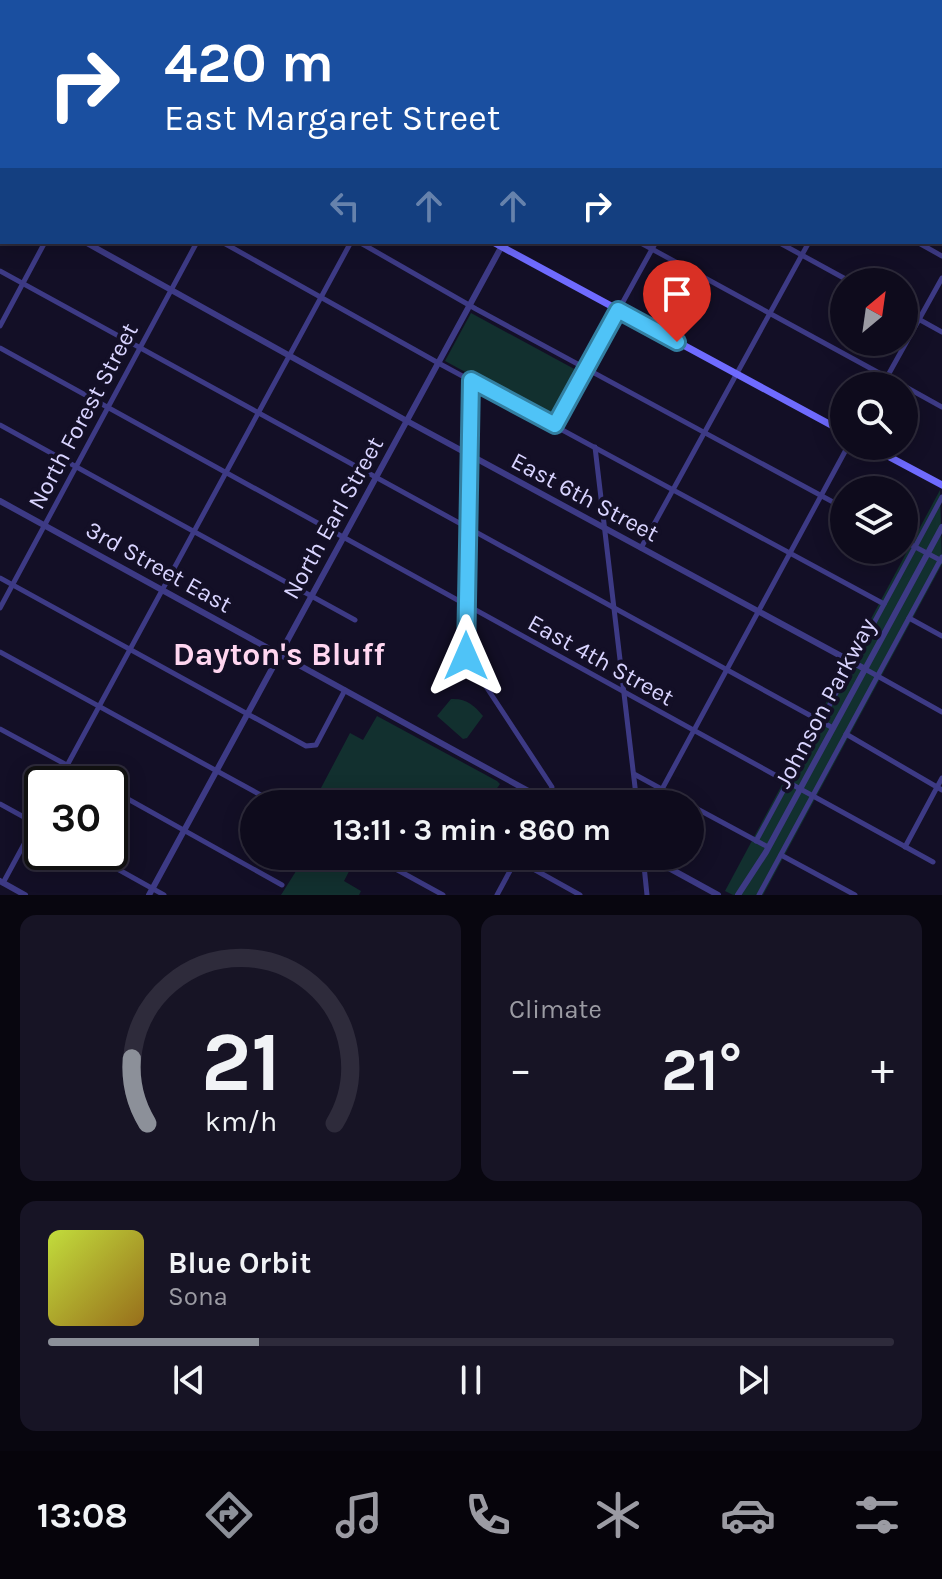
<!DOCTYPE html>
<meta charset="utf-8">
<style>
body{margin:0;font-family:Karla,sans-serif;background:#171425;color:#f1f3f6;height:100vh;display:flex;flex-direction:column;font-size:30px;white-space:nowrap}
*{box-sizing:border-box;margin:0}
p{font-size:26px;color:#9b9ba3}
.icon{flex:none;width:44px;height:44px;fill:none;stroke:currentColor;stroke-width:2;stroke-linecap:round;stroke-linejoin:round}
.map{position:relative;height:895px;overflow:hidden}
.details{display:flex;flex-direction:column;gap:20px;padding:20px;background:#08060f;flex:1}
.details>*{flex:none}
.top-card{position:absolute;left:0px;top:0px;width:942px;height:244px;box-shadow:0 4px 20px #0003,0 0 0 2px #2e2b3b;background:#1a4fa0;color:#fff;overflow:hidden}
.needle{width:52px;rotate:29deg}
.tools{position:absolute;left:830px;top:268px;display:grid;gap:16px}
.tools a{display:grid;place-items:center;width:88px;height:88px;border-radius:50%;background:#0e0b1c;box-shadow:0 4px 20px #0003,0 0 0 2px #2e2b3b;font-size:40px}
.speed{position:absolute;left:24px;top:766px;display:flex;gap:16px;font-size:40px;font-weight:700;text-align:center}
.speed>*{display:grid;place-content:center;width:104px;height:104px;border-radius:50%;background:#0e0b1c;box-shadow:0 4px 20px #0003,0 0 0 2px #2e2b3b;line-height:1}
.speed .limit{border:4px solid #111;border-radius:12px;background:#fff;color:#111}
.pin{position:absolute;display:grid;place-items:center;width:68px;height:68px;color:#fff;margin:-82px -34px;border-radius:50% 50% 50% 0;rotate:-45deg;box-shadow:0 0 8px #0007}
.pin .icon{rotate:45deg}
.me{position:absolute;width:88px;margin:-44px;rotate:0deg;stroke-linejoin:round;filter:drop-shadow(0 0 6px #0008)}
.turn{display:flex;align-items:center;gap:28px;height:168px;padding:0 32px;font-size:36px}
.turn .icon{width:104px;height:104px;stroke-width:2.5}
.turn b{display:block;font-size:56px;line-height:68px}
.lanes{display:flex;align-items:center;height:76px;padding:0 32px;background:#0003;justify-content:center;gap:40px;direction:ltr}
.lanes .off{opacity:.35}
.big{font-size:60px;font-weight:700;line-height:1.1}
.details .card{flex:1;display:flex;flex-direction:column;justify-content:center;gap:12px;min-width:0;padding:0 28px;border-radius:16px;background:#171425}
.details .dial{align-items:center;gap:0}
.dial svg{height:208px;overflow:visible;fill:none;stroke:#2e2b3b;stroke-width:7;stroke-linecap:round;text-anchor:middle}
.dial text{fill:#f1f3f6;stroke:none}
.song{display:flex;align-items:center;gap:24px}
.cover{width:96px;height:96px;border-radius:12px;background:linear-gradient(135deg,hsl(70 70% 55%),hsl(40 70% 35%))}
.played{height:8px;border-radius:4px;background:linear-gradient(90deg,#8c9099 25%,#2e2b3b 25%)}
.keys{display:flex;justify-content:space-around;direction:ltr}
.heat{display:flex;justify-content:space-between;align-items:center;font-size:44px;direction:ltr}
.details .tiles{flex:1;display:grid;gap:20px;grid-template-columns:1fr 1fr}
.card:last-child{grid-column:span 2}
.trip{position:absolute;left:240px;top:790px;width:464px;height:80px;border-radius:40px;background:#0e0b1c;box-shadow:0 4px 20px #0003,0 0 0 2px #2e2b3b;font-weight:700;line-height:80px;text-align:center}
.tab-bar{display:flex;height:128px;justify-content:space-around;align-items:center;background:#06040b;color:#9b9ba3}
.tab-bar .icon{width:56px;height:56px}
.tab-bar .active{color:#8c9099}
.tab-bar b{font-size:36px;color:#f1f3f6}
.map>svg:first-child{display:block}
.green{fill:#12302f}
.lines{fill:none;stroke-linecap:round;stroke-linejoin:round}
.minor{stroke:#3d3a85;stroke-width:5}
.tertiary{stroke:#3d3a85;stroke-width:6}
.secondary{stroke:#6f6bff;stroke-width:7}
.primary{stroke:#c25bff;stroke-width:7}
.rail{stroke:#00e5ff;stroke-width:2;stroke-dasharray:12 10;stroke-linecap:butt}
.route-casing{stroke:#337fa1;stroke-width:20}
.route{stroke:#4fc3f7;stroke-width:14}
.labels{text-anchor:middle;stroke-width:8;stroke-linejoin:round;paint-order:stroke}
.street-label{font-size:24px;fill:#d9d4ff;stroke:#130f26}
.district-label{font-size:32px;font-weight:bold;fill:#ffd6f0;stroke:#130f26}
</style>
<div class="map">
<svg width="942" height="895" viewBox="0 0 942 895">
<rect width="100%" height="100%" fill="#130f26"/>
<g class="green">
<polygon points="471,313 578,371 552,419 445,361"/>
<polygon points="940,490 942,564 763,895 733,895 725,891"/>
<path d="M451 699C466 698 474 705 483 716L467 738 463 739 437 716Z"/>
<polygon points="377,716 497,781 500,784 486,804 351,804 321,788 350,733 363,740"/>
<polygon points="326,856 357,856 344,881 361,891 359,895 281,895 303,860 319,869"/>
</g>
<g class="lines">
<g class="minor">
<polyline points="800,2 800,0"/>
<polyline points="0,121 2,122"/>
<polyline points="940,145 942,142"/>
<polyline points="222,242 442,365 884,604"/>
<polyline points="359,242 476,309 844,508"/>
<polyline points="639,242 903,386"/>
<polyline points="778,242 851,282"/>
<polyline points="917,242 942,256"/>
<polyline points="0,271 833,728"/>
<polyline points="904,311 942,332"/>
<polyline points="0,326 45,242"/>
<polyline points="0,348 933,862"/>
<polyline points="471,380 466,656 552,787 546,804"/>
<polyline points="882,386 942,278"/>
<polyline points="904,386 942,407"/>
<polyline points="0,425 355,620"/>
<polyline points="555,425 656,242"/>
<polyline points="595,447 637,804"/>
<polyline points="904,541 942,561"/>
<polyline points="641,548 809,242"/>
<polyline points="0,578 306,746 316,745 345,690"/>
<polyline points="0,608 197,242"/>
<polyline points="909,618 942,636"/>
<polyline points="0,652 277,804"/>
<polyline points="865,669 942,712"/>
<polyline points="0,729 102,784"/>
<polyline points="846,734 942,790"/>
<polyline points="634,774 689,804"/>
<polyline points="57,784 351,242"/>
<polyline points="110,789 282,885"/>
<polyline points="0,804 42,827"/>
<polyline points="654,804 848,446"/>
<polyline points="690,805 768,847"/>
<polyline points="756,841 942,497"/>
<polyline points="905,847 942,778"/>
<polyline points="87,852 164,895"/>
<polyline points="781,855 855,895"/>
<polyline points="372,856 443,895"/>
<polyline points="510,856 580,895"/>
<polyline points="643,856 647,895"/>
<polyline points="3,883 42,811"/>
<polyline points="497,895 518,856"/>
<polyline points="759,895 942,557"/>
</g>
<g class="tertiary">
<polyline points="61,0 64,2"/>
<polyline points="333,2 334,0"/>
<polyline points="638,2 639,0"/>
<polyline points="940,180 942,181"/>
<polyline points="0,195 2,196"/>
<polyline points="85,242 407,421 865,669"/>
<polyline points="0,501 552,804"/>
<polyline points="647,856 718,895"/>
<polyline points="0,881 25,895"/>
<polyline points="149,895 504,242"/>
<polyline points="738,895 766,852 942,527"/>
</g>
<g class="secondary">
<polyline points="686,0 695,2"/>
<polyline points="707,0 718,2"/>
<polyline points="940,22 942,22"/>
<polyline points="940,28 942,28"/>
<polyline points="493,242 844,432"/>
<polyline points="869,446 942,485"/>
</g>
<polyline class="primary" points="0,63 1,63"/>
<g class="rail">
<polyline points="650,0 659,2"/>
<polyline points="940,55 942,55"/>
</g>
</g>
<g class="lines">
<defs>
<polyline id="route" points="466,656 471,380 555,425 618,310 677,342"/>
</defs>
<use href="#route" class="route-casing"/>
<use href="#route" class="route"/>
</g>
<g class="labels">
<g class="street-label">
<text transform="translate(83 416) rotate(-62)" y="8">North Forest Street</text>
<text transform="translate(585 497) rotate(28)" y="8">East 6th Street</text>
<text transform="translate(333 518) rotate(-61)" y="8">North Earl Street</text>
<text transform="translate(159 567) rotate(29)" y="8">3rd Street East</text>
<text transform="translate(601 660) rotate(29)" y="8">East 4th Street</text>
<text transform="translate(825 703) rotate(-62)" y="8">Johnson Parkway</text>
</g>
<g class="district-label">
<text x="279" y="665">Dayton's Bluff</text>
</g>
</g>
</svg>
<div class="tools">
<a><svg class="needle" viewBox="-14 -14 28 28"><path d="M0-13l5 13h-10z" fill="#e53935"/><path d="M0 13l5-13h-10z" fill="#9b9ba3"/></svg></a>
<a><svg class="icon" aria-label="search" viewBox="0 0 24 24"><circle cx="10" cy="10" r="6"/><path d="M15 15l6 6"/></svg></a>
<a><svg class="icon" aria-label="layers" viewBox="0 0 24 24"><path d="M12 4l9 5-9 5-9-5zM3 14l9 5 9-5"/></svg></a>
</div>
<div class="speed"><div class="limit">30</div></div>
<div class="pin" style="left:677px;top:342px;background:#d93025"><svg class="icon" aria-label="arrive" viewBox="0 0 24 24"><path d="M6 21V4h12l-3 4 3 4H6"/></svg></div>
<svg class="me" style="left:466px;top:656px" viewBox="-20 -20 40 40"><path d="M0-17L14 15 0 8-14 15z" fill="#4fc3f7" stroke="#fff" stroke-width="4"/></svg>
<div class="trip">13:11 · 3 min · 860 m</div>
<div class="top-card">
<div class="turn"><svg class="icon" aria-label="right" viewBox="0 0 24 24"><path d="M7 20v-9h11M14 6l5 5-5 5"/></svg><div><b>420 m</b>East Margaret Street</div></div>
<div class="lanes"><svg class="icon off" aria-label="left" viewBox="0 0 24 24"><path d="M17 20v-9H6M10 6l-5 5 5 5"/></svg><svg class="icon off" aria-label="ahead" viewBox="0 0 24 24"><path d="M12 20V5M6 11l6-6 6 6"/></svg><svg class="icon off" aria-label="ahead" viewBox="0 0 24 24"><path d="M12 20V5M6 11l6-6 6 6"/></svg><svg class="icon" aria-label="right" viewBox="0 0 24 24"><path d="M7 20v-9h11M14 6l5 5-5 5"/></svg></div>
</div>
</div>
<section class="details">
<div class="tiles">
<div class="card dial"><svg viewBox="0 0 100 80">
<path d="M14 69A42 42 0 1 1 86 69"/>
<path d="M14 69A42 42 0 0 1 8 44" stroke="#8c9099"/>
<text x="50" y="56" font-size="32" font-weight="700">21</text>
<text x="50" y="72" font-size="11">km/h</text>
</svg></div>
<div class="card"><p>Climate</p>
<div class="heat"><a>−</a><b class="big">21°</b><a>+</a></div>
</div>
<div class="card">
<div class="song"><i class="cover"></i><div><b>Blue Orbit</b><p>Sona</p></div></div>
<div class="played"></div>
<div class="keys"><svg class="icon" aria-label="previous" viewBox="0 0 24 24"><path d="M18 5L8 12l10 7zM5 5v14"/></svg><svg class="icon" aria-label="pause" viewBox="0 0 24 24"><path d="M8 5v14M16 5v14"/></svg><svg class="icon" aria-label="next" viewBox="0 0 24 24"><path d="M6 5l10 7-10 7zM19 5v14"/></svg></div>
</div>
</div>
</section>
<nav class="tab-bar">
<b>13:08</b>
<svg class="icon active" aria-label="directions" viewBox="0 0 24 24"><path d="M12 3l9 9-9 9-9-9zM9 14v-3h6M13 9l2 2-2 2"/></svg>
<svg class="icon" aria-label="music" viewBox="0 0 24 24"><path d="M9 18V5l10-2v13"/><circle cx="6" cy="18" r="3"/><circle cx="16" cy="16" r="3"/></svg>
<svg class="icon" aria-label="phone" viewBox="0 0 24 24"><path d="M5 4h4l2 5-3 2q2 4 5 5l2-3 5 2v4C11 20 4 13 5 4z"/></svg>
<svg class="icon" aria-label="climate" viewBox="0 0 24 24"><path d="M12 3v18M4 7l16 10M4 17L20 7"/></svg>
<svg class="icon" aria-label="car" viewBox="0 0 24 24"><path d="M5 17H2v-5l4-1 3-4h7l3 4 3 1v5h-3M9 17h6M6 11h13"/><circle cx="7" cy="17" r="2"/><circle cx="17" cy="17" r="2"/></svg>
<svg class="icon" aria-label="filters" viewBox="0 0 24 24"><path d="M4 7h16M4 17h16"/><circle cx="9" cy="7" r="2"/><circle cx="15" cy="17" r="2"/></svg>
</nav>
